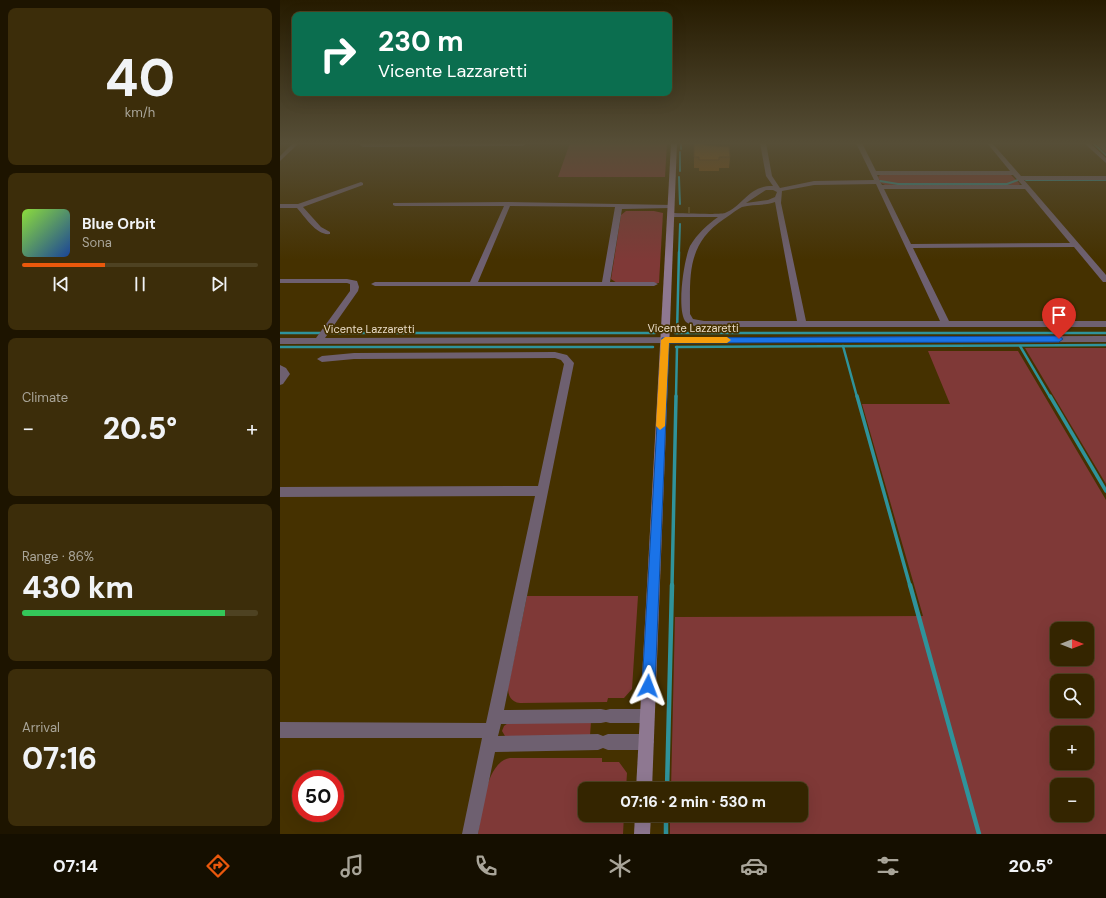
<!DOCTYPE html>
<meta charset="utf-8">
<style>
body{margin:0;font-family:"DM Sans",sans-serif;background:#3c2d0a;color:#f1f3f6;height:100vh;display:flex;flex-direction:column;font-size:15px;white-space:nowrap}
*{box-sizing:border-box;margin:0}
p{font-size:13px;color:#a9a599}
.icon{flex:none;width:22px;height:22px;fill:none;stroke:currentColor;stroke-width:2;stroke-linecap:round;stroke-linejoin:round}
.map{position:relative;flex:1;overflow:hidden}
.panel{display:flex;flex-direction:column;gap:8px;padding:8px;background:#1d1400;width:280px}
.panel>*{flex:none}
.guide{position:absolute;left:12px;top:12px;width:380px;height:84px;border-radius:8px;box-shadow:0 4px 16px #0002,0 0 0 1px #4e4222;background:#0b6e4f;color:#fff;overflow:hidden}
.needle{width:26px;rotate:90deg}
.controls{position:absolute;left:770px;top:622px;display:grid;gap:8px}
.controls a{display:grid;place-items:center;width:44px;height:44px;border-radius:8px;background:#342500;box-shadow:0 4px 16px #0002,0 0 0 1px #4e4222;font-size:20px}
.speed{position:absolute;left:12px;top:770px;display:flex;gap:8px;font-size:20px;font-weight:700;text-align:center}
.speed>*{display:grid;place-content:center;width:52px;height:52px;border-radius:50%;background:#342500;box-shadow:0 4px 16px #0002,0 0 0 1px #4e4222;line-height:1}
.speed .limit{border:6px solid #d22;background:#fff;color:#111}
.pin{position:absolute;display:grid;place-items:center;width:34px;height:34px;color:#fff;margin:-41px -17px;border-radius:50% 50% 50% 0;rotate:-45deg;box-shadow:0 0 4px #0007}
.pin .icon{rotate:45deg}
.me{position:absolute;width:44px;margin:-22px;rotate:3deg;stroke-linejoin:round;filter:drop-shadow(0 0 3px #0008)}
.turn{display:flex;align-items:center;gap:14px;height:84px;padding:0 20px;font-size:18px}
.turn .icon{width:52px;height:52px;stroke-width:2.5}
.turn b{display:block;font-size:28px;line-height:34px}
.big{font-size:30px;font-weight:800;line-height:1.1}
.panel .widget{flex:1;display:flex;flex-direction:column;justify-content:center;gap:6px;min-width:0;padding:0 14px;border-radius:8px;background:#3c2d0a}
.panel .dial{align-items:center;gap:0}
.dial b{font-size:52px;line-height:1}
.song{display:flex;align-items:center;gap:12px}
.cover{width:48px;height:48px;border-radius:6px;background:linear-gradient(135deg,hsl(90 70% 55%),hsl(220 70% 35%))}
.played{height:4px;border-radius:2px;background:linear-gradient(90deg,#ea580c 35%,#4e4222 35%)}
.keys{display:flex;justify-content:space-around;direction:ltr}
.heat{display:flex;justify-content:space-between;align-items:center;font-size:22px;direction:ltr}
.charge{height:6px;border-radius:3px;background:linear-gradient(90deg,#34c759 86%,#4e4222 0)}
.trip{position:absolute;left:298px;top:782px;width:230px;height:40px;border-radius:8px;background:#342500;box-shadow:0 4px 16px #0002,0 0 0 1px #4e4222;font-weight:800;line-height:40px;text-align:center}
.menu{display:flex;height:64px;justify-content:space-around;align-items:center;background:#150f00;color:#a9a599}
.menu .icon{width:28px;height:28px}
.menu .on{color:#ea580c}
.menu b{font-size:18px;color:#f1f3f6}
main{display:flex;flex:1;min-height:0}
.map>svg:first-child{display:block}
.green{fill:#7f3937;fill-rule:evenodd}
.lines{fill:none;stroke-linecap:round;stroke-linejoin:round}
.stream-far3{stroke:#2f939b;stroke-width:2}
.stream-far2{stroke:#2f939b;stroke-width:2.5}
.stream-far1{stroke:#2f939b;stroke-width:3.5}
.stream{stroke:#2f939b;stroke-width:4.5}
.minor-tunnel{stroke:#5d4a1e;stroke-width:6;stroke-dasharray:6 3;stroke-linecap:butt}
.minor{fill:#6e6070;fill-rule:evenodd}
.secondary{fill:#8e7891;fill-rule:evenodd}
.wall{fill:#7f4b0c}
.building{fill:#94570e;stroke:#683d0a}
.route{fill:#1a73e8;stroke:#114b97}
.slow{fill:#f59e0b}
.labels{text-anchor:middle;stroke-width:3.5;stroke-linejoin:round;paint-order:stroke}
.street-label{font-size:11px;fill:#e8dbc5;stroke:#453100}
</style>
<main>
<section class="panel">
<div class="widget dial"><b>40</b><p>km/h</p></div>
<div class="widget">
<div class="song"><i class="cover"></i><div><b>Blue Orbit</b><p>Sona</p></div></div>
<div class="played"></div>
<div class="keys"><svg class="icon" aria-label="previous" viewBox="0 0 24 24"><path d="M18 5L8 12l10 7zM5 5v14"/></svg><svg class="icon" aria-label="pause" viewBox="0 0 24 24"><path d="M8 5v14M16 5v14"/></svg><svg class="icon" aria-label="next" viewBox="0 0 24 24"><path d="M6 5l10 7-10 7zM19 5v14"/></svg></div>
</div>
<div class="widget"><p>Climate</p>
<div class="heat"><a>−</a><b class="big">20.5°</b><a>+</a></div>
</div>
<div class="widget"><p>Range · 86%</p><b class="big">430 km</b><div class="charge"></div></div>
<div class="widget"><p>Arrival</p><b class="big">07:16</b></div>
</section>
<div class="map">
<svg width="826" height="834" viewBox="0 0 826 834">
<rect width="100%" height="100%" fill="#453100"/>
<g class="green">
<polygon points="290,143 387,143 385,177 278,177"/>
<polygon points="600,175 731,175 740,184 739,185 605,185 601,183 598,177"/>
<polygon points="346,211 374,211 383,213 379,283 337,283 331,279 341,215"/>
<polygon points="745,348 826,348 826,484"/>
<path d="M648 351H738L826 500V834H390V815H521V789H391L395 617 643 616 582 404H670ZM777 629H807V659H777ZM777 681H807V711H777ZM777 733H807V763H777ZM777 785H807V815H777Z"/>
<path d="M247 596H358L352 689 344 698H328L327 702 240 703C231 702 228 696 228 687Z"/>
<polygon points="311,721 310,736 225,736 222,731 224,726 228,723"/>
<path d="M322 758V762H339L347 773 346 789H305V815H344L343 834H198C202 813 205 762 230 758Z"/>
</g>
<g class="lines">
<g class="stream-far3">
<polyline points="401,143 401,149"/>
<polyline points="813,143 826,155"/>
<polyline points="823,143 826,146"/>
<polyline points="400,152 400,171"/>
<polyline points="399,177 400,204"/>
<polyline points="746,180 826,180"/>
<polyline points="600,181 618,184 727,184 738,180"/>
<polyline points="399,253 400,224"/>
</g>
<g class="stream-far2">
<polyline points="0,333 40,333"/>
<polyline points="51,333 375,333"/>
<polyline points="395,333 826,333"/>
<polyline points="397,333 399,252"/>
<polyline points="563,346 577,397"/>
<polyline points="740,346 770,397"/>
<polyline points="0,347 373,347"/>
<polyline points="396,347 826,345"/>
<polyline points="396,397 397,347"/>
</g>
<g class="stream-far1">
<polyline points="577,396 630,586"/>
<polyline points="770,396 826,491"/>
<polyline points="392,586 396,396"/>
</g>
<g class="stream">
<polyline points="630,585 699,834"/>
<polyline points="387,789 392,585"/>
<polyline points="386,815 386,834"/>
</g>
<polyline class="minor-tunnel" points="408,210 410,210"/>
<g class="minor">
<polygon points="13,143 19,143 0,161 0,156"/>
<path d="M480 143H486L492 176 500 188 534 181 594 180 576 143H582L596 171H730L707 143H712L741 176H826V180H744L826 275V282H823L794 247 633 248 669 321H826V327H424C418 327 411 326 406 322 396 311 404 259 410 246 417 234 427 225 438 217H391L388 215 391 213C402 213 437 215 445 213 462 207 469 185 493 186L486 176ZM597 175H733L742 185H602ZM596 184 660 321H526L501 203 502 191 534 185ZM604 189H745L790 243 631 244ZM486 190H493L497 192 495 197 488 200 466 203ZM495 202 517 321H424L413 319 410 314C410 274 407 244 444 219 449 216 456 210 462 207 472 204 485 206 495 202Z"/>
<polygon points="804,143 810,143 826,158 826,163"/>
<polygon points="815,143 821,143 826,148 826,153"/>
<polygon points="81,144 245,143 246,144 243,146 83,147 80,145"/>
<path d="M81 182 83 183V185L23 207 41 227 50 232V234C37 236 25 217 17 208H0V204H18Z"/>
<path d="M228 202 393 205V207L391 208 342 209 330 282H374L378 284 374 286H95L91 284 95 282H190L224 206H115L113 205V203ZM230 206 335 207 322 282H198Z"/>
<polygon points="0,279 67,279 77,281 79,287 78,291 45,338 826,336 826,342 0,344 0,338 36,338 70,291 70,284 67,283 0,283"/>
<polygon points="275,352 287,355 294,363 224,710 321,709 326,710 330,709 367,709 372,711 374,716 372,721 367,723 330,723 326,722 321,723 221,724 218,736 318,734 323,736 328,734 366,734 371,737 374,742 371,747 366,750 328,750 323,748 318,750 215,752 198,834 182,834 202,738 0,738 0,722 206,723 255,496 0,497 0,487 258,486 284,364 281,360 275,358 74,359 42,362 37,359 42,356 74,353"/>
<polygon points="0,365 6,368 10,374 3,384 0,385"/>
</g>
<g class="secondary">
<polygon points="391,143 397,143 372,789 356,789"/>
<polygon points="355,815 371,815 370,834 354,834"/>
</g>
</g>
<polygon class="wall" points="414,143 423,145 450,157 449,168 439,168 439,171 419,171 419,168 414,168"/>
<polygon class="building" points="414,143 423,143 423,145 449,147 450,157 439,157 439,160 419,160 419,157 414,157"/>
<linearGradient id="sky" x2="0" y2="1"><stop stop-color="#261b00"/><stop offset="0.55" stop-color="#564e37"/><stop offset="1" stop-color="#564e37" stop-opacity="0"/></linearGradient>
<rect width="826" height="260" fill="url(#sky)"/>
<polygon class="route" points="779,336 783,339 779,342 389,343 375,686 373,691 368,693 364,691 362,686 382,338"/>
<polygon class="slow" points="385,337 447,337 451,340 447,343 389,343 385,426 380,430 376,426 381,340"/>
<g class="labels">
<g class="street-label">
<text x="413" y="332">Vicente Lazzaretti</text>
<text x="89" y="333">Vicente Lazzaretti</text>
</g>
</g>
</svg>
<div class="controls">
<a><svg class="needle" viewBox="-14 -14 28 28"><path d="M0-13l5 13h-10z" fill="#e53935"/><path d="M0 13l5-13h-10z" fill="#a9a599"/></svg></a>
<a><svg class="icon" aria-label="search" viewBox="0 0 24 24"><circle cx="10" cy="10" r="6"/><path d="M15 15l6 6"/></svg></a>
<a>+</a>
<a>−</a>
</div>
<div class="speed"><div class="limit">50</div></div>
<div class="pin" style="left:779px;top:339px;background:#d93025"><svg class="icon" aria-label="arrive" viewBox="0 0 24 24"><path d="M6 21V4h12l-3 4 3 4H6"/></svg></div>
<svg class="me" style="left:368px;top:686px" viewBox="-20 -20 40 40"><path d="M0-17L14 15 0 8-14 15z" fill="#1a73e8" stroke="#fff" stroke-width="4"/></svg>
<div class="trip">07:16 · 2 min · 530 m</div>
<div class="guide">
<div class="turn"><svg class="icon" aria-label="right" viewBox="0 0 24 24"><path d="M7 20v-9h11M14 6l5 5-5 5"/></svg><div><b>230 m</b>Vicente Lazzaretti</div></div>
</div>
</div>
</main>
<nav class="menu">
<b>07:14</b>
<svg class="icon on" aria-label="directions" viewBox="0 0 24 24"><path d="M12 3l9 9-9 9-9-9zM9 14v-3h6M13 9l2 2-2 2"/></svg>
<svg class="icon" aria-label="music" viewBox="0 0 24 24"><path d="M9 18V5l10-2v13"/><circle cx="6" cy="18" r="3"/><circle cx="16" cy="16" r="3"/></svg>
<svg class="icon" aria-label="phone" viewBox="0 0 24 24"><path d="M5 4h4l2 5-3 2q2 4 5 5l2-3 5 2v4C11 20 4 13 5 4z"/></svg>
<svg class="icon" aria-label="climate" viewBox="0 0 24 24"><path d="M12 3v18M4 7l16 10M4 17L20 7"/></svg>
<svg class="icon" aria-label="car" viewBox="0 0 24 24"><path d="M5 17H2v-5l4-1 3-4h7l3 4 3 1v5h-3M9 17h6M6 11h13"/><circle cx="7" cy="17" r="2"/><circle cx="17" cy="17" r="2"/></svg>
<svg class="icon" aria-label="filters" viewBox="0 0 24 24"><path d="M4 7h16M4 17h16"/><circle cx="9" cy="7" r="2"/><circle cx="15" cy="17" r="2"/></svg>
<b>20.5°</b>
</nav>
